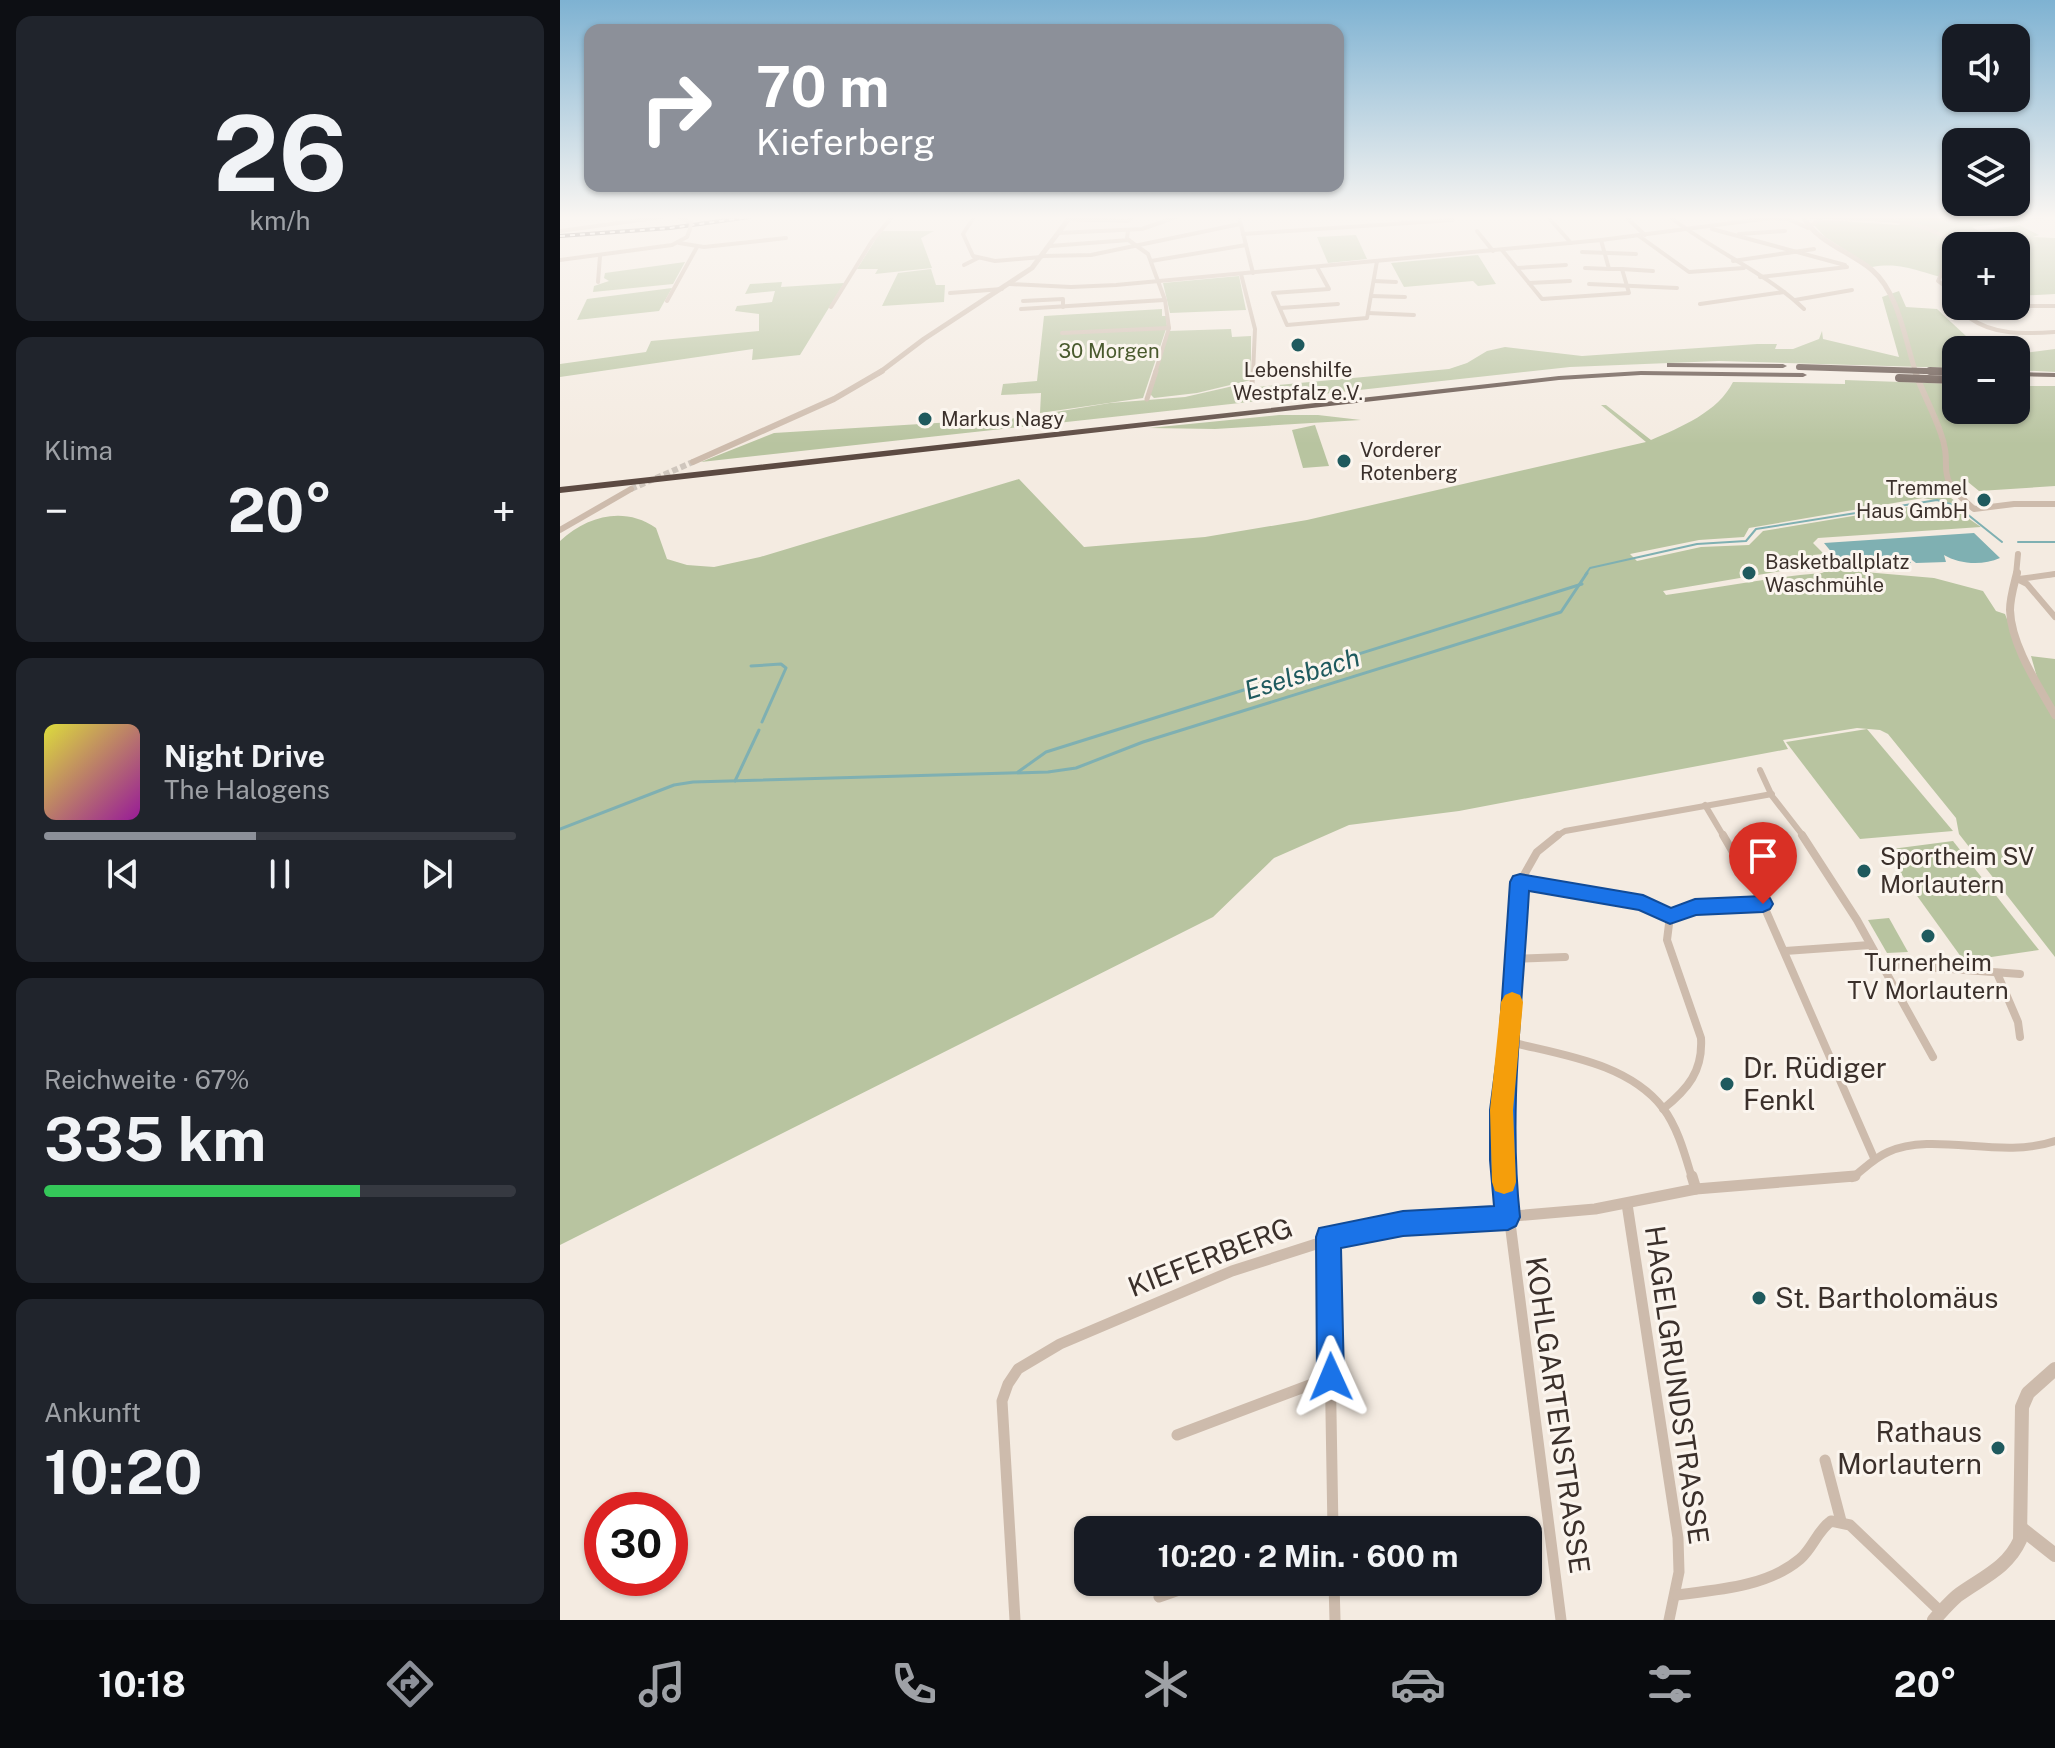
<!DOCTYPE html>
<html lang="de">
<meta charset="utf-8">
<style>
body{margin:0;font-family:"Public Sans",sans-serif;background:#20242c;color:#f1f3f6;height:100vh;display:flex;flex-direction:column;font-size:30px;white-space:nowrap}
*{box-sizing:border-box;margin:0}
p{font-size:26px;color:#9ea1a6}
.icon{flex:none;width:44px;height:44px;fill:none;stroke:currentColor;stroke-width:2;stroke-linecap:round;stroke-linejoin:round}
.map{position:relative;flex:1;overflow:hidden}
.drawer{display:flex;flex-direction:column;gap:16px;padding:16px;background:#0d0f14;width:560px}
.drawer>*{flex:none}
.top-card{position:absolute;left:24px;top:24px;width:760px;height:168px;border-radius:16px;box-shadow:0 2px 6px #0004;background:#8c9099;color:#fff;overflow:hidden}
.controls{position:absolute;left:1382px;top:24px;display:grid;gap:16px}
.controls a{display:grid;place-items:center;width:88px;height:88px;border-radius:16px;background:#171b24;box-shadow:0 2px 6px #0004;font-size:40px}
.speed{position:absolute;left:24px;top:1492px;display:flex;gap:16px;font-size:40px;font-weight:700;text-align:center}
.speed>*{display:grid;place-content:center;width:104px;height:104px;border-radius:50%;background:#171b24;box-shadow:0 2px 6px #0004;line-height:1}
.speed .limit{border:12px solid #d22;background:#fff;color:#111}
.pin{position:absolute;display:grid;place-items:center;width:68px;height:68px;color:#fff;margin:-82px -34px;border-radius:50% 50% 50% 0;rotate:-45deg;box-shadow:0 0 8px #0007}
.pin .icon{rotate:45deg}
.me{position:absolute;width:88px;margin:-44px;rotate:359deg;stroke-linejoin:round;filter:drop-shadow(0 0 6px #0008)}
.turn{display:flex;align-items:center;gap:28px;height:168px;padding:0 40px;font-size:36px}
.turn .icon{width:104px;height:104px;stroke-width:2.5}
.turn b{display:block;font-size:56px;line-height:68px}
.big{font-size:60px;font-weight:700;line-height:1.1}
.drawer .widget{flex:1;display:flex;flex-direction:column;justify-content:center;gap:12px;min-width:0;padding:0 28px;border-radius:16px;background:#20242c}
.drawer .dial{align-items:center;gap:0}
.dial b{font-size:104px;line-height:1}
.song{display:flex;align-items:center;gap:24px}
.cover{width:96px;height:96px;border-radius:12px;background:linear-gradient(135deg,hsl(60 70% 55%),hsl(300 70% 35%))}
.played{height:8px;border-radius:4px;background:linear-gradient(90deg,#8c9099 45%,#363941 45%)}
.keys{display:flex;justify-content:space-around;direction:ltr}
.heat{display:flex;justify-content:space-between;align-items:center;font-size:44px;direction:ltr}
.charge{height:12px;border-radius:6px;background:linear-gradient(90deg,#34c759 67%,#363941 0)}
.trip{position:absolute;left:514px;top:1516px;width:468px;height:80px;border-radius:16px;background:#171b24;box-shadow:0 2px 6px #0004;font-weight:700;line-height:80px;text-align:center}
.menu{display:flex;height:128px;justify-content:space-around;align-items:center;background:#090b0e;color:#9ea1a6}
.menu .icon{width:56px;height:56px}
.menu .selected{color:#8c9099}
.menu b{font-size:36px;color:#f1f3f6}
main{display:flex;flex:1;min-height:0}
.map>svg:first-child{display:block}
.green{fill:#b8c4a0}
.water{fill:#7fb0b2}
.lines{fill:none;stroke-linecap:round;stroke-linejoin:round}
.stream-far1{stroke:#7fb0b2;stroke-width:2}
.stream{stroke:#7fb0b2;stroke-width:3}
.tertiary-tunnel{stroke:#cfc6bd;stroke-width:6;stroke-dasharray:6 3;stroke-linecap:butt}
.minor-far4{stroke:#cdbbac;stroke-width:4}
.minor-far3{stroke:#cdbbac;stroke-width:5}
.minor-far2{stroke:#cdbbac;stroke-width:6}
.minor-far1{stroke:#cdbbac;stroke-width:8}
.minor{stroke:#cdbbac;stroke-width:11}
.tertiary-far3{stroke:#cdbbac;stroke-width:5}
.tertiary-far2{stroke:#cdbbac;stroke-width:6}
.tertiary-far1{stroke:#cdbbac;stroke-width:8}
.tertiary{stroke:#cdbbac;stroke-width:14}
.motorway{fill:#5c4a42;fill-rule:evenodd}
.rail-casing{stroke:#3b302b;stroke-width:4}
.rail{stroke:#fbf5ee;stroke-width:2;stroke-dasharray:5;stroke-linecap:butt}
.minor-bridge{stroke:#cdbbac;stroke-width:4}
.motorway-bridge-far1{stroke:#5c4a42;stroke-width:6}
.motorway-bridge{stroke:#5c4a42;stroke-width:8}
.route{fill:#1a73e8;stroke:#114b97;stroke-width:2}
.slow{fill:#f59e0b}
.poi-dot{fill:#1f5a5e;stroke:#fbf5ee;stroke-width:3}
.labels{text-anchor:middle;stroke-width:6;stroke-linejoin:round;paint-order:stroke}
.far-park-label{font-size:20px;fill:#4a5a2e;stroke:#fbf5ee}
.far-poi-label{font-size:20px;fill:#3b302b;stroke:#fbf5ee;text-anchor:start}
.poi-label{font-size:24px;fill:#3b302b;stroke:#fbf5ee;text-anchor:start}
.water-label{font-size:26px;font-style:italic;fill:#1f5a5e;stroke:#fbf5ee}
.near-poi-label{font-size:28px;fill:#3b302b;stroke:#fbf5ee;text-anchor:start}
.near-street-label{font-size:28px;fill:#3b302b;stroke:#fbf5ee}
</style>
<main>
<section class="drawer">
<div class="widget dial"><b>26</b><p>km/h</p></div>
<div class="widget"><p>Klima</p>
<div class="heat"><a>−</a><b class="big">20°</b><a>+</a></div>
</div>
<div class="widget">
<div class="song"><i class="cover"></i><div><b>Night Drive</b><p>The Halogens</p></div></div>
<div class="played"></div>
<div class="keys"><svg class="icon" aria-label="previous" viewBox="0 0 24 24"><path d="M18 5L8 12l10 7zM5 5v14"/></svg><svg class="icon" aria-label="pause" viewBox="0 0 24 24"><path d="M8 5v14M16 5v14"/></svg><svg class="icon" aria-label="next" viewBox="0 0 24 24"><path d="M6 5l10 7-10 7zM19 5v14"/></svg></div>
</div>
<div class="widget"><p>Reichweite · 67%</p><b class="big">335 km</b><div class="charge"></div></div>
<div class="widget"><p>Ankunft</p><b class="big">10:20</b></div>
</section>
<div class="map">
<svg width="1495" height="1620" viewBox="0 0 1495 1620">
<rect width="100%" height="100%" fill="#f4ebe1"/>
<g class="green">
<path d="M1331 217H1495L1412 227 1419 231 1459 225 1479 235 1473 237 1495 238V294L1456 296V246H1396V280C1362 275 1346 261 1312 267L1265 237 1252 223 1264 220 1339 225 1343 221Z"/>
<polygon points="321,231 374,231 361,238 372,268 315,274 318,269 297,269"/>
<polygon points="796,235 807,259 768,263 757,237"/>
<polygon points="918,255 936,284 918,286 913,281 844,287 831,263"/>
<polygon points="125,262 113,284 33,292 34,286 49,281 44,278 45,273"/>
<polygon points="371,269 376,285 385,285 384,302 322,306 338,273"/>
<polygon points="679,276 686,310 610,313 603,283"/>
<polygon points="222,282 221,287 284,283 240,355 192,360 193,349 0,377 0,364 86,352 91,341 199,331 199,314 175,311 177,306 212,302 215,291 185,294 190,284"/>
<polygon points="112,288 99,311 17,320 27,299"/>
<polygon points="1339,291 1346,307 1377,309 1421,350 1396,350 1396,368 1159,361 1010,367 141,462 214,433 459,418 550,403 625,397 682,384 697,387 889,369 907,363 927,351 945,347 1022,356 1197,344 1217,344 1215,349 1233,349 1259,339 1262,331 1263,339 1339,357 1322,297"/>
<polygon points="602,309 602,316 606,316 607,326 583,398 480,413 481,393 441,395 443,384 477,381 484,316"/>
<polygon points="671,329 672,337 691,336 691,380 637,393 594,398 590,394 608,331"/>
<polygon points="1495,349 1495,372 1456,370 1456,354"/>
<path d="M1285 380 1396 384V410H1456V386H1495V486L1419 491 1408 482H1366L1374 494H1386L1400 505 1363 498 1189 528 1184 537 1139 540 1070 554 1077 561 1141 547 1189 545 1203 531 1365 504 1393 508 1421 527 1258 538 1253 543 1264 554 1253 555 1255 560 1242 561 1244 564 1230 565 1233 569 1103 591 1106 595C1158 588 1210 577 1262 573L1270 569 1374 578 1423 591 1436 611 1445 614 1462 657 1480 688 1471 656 1495 659V957L1399 834 1396 818 1328 734 1320 730 1297 728 1223 740 1228 749 899 811 789 825 714 858 653 917 0 1245V541C27 516 64 506 96 528L107 559 127 565 154 567 200 557 459 479 524 547 645 537 747 520 1086 442 1041 405H1046L1091 440C1121 427 1158 412 1173 382L1285 384Z"/>
<polygon points="719,415 758,415 801,420 655,429 589,428"/>
<polygon points="755,425 769,466 743,468 732,430"/>
<polygon points="1307,729 1393,831 1300,839 1226,742"/>
<polygon points="1393,841 1479,950 1404,961 1324,850"/>
<polygon points="1329,918 1348,952 1327,953 1308,920"/>
</g>
<path class="water" d="M1414 533 1440 558C1422 566 1399 564 1384 555L1386 562 1356 563 1348 557 1351 563 1320 564 1312 558 1315 564 1282 565 1264 543Z"/>
<g class="lines">
<g class="stream-far1">
<polyline points="1458,542 1495,542"/>
<polyline points="1025,575 1030,568 1137,544 1186,541 1196,529 1377,500 1397,506 1442,542"/>
</g>
<g class="stream">
<polyline points="191,666 221,664 226,668 202,722"/>
<polyline points="458,772 486,752 1022,584"/>
<polyline points="175,781 199,730"/>
<polyline points="0,829 114,785 133,782 488,772 516,768 583,742 1001,612 1027,573"/>
</g>
<polyline class="tertiary-tunnel" points="71,489 133,462"/>
<g class="minor-far4">
<polyline points="119,217 131,223"/>
<polyline points="414,217 403,234 413,256 435,261 481,257"/>
<polyline points="679,217 693,273"/>
<polyline points="988,217 1011,243"/>
<path d="M1110 217C1152 250 1205 272 1244 309"/>
<path d="M1251 217C1294 219 1353 214 1389 240L1387 262 1378 281 1396 294"/>
<polyline points="1214,218 1228,219 1248,228 1260,219"/>
<polyline points="508,219 568,221 573,217"/>
<polyline points="1068,219 1085,235"/>
<polyline points="1152,229 1285,265"/>
<polyline points="568,230 567,239 588,254 605,300 609,328 595,373"/>
<polyline points="0,231 102,217"/>
<polyline points="917,231 933,251"/>
<polyline points="498,233 582,229 616,217"/>
<polyline points="683,234 893,220 891,217"/>
<polyline points="1179,234 1225,231"/>
<polyline points="1079,236 1129,272 1184,268"/>
<polyline points="119,243 144,247 226,238"/>
<polyline points="490,246 569,240"/>
<polyline points="942,250 982,299 1069,293 1062,269 1049,269 1041,240"/>
<polyline points="1022,252 1076,254"/>
<polyline points="483,256 531,255 680,224"/>
<polyline points="0,260 112,245 127,237 130,229"/>
<polyline points="591,261 686,245"/>
<polyline points="1173,261 1254,249"/>
<polyline points="404,265 418,258"/>
<polyline points="757,267 769,289 713,293 727,325 807,318 817,261"/>
<polyline points="957,268 1006,265"/>
<polyline points="1025,268 1049,269"/>
<polyline points="1062,269 1093,271"/>
<polyline points="681,274 695,329 693,373"/>
<polyline points="1200,277 1287,267"/>
<polyline points="814,281 836,282"/>
<polyline points="38,282 40,256"/>
<polyline points="969,283 1010,281"/>
<polyline points="450,284 511,287 556,285 1041,240 1218,217"/>
<polyline points="1029,284 1117,288"/>
<polyline points="390,293 442,289"/>
<polyline points="811,296 845,297"/>
<polyline points="1235,300 1292,290"/>
<polyline points="107,301 137,247"/>
<polyline points="463,301 503,299 503,307"/>
<polyline points="1140,304 1224,292"/>
<path d="M1414 306 1408 317C1435 336 1464 334 1495 332"/>
<polyline points="1453,306 1495,306"/>
<polyline points="271,307 312,241 332,217"/>
<polyline points="720,308 778,304"/>
<polyline points="461,309 604,300"/>
<polyline points="808,313 854,315"/>
<polyline points="502,333 609,328"/>
</g>
<g class="minor-far3">
<polyline points="692,383 693,371"/>
<polyline points="587,399 596,371"/>
<polyline points="1489,575 1495,574"/>
</g>
<g class="minor-far2">
<polyline points="1457,579 1467,584 1495,617"/>
<polyline points="1459,579 1495,574"/>
<polyline points="1200,770 1212,796 1244,837"/>
<polyline points="1145,805 1164,837"/>
<polyline points="995,837 1005,831 1212,794"/>
</g>
<g class="minor-far1">
<polyline points="1163,835 1203,904 1314,1158"/>
<polyline points="1242,835 1297,920 1373,1057"/>
<polyline points="960,882 1083,903 1110,916 1135,907 1203,904"/>
<polyline points="1225,951 1310,945"/>
<polyline points="954,959 1005,957"/>
<polyline points="1322,964 1460,974"/>
<polyline points="1437,973 1458,1022 1460,1037"/>
<path d="M950 1042C1002 1055 1068 1063 1103 1108 1118 1128 1125 1155 1132 1178"/>
<path d="M1103 1109C1128 1089 1143 1071 1141 1038L1107 940 1110 916"/>
<polyline points="944,1178 942,1110 950,1042 960,882 977,852 998,835"/>
<path d="M1292 1178C1304 1169 1314 1158 1328 1152 1375 1131 1440 1160 1495 1141"/>
</g>
<g class="minor">
<polyline points="944,1176 1001,1620"/>
<polyline points="1132,1176 1136,1189"/>
<polyline points="1067,1204 1118,1538 1119,1572 1109,1620"/>
<polyline points="768,1237 773,1530"/>
<polyline points="617,1435 771,1377"/>
<polyline points="1265,1460 1281,1521"/>
<polyline points="774,1582 775,1620"/>
<path d="M1116 1595C1156 1590 1207 1587 1240 1559 1253 1548 1257 1531 1271 1521L1290 1525 1380 1611"/>
<polyline points="599,1597 642,1582"/>
<polyline points="455,1620 442,1401 448,1384 458,1369 500,1344 672,1271 803,1229 1035,1209 1136,1189 1295,1176"/>
</g>
<g class="tertiary-far3">
<path d="M1243 217C1258 243 1289 251 1312 270 1339 293 1345 341 1356 373"/>
<polyline points="319,373 364,339 472,268 510,217"/>
</g>
<g class="tertiary-far2">
<path d="M1355 371C1362 392 1373 411 1380 431 1396 473 1369 471 1414 509L1454 504H1495"/>
<polyline points="133,462 274,399 322,371"/>
<polyline points="0,530 71,489"/>
<polyline points="1456,575 1458,554"/>
</g>
<path class="tertiary-far1" d="M1457 573C1454 585 1450 598 1450 610 1451 645 1478 685 1495 715"/>
<g class="tertiary">
<polyline points="1462,1529 1495,1555"/>
<path d="M1374 1620C1381 1612 1389 1603 1397 1596 1421 1578 1447 1569 1460 1540L1462 1407 1468 1393 1495 1369"/>
</g>
<g class="motorway">
<polygon points="1107,363 1223,364 1227,366 1223,368 1110,367 1107,367"/>
<polygon points="1081,371 1243,373 1247,375 1243,377 1081,375 999,380 0,493 0,487 999,376"/>
<polygon points="1456,372 1495,373 1495,377 1456,376"/>
</g>
<defs>
<polyline id="rail" points="0,236 110,228 190,217"/>
</defs>
<use href="#rail" class="rail-casing"/>
<use href="#rail" class="rail"/>
<polyline class="minor-bridge" points="130,229 131,223"/>
<polyline class="motorway-bridge-far1" points="1239,367 1396,372"/>
<g class="motorway-bridge">
<polyline points="1370,371 1396,372"/>
<polyline points="1339,378 1396,380"/>
</g>
</g>
<linearGradient id="sky" x2="0" y2="1"><stop stop-color="#7eb2d2"/><stop offset="0.49" stop-color="#faf6f2"/><stop offset="1" stop-color="#faf6f2" stop-opacity="0"/></linearGradient>
<rect width="1495" height="444" fill="url(#sky)"/>
<path class="route" d="M960 874 1083 895 1111 908 1135 899 1203 896 1210 898 1213 904 1210 909 1203 912 1136 915 1110 924 1079 910 969 891C963 1000 948 1109 960 1217L956 1226 948 1230 843 1236 781 1248 784 1377 780 1387 771 1391 761 1387 757 1377 756 1237 759 1228 843 1211 934 1206 930 1160V1110L939 1042 950 882 953 876Z"/>
<polygon class="slow" points="952,992 960,995 963,1002 953,1110 956,1182 953,1191 944,1194 935,1191 932,1182 930,1110 941,1002 945,995"/>
<g class="poi-dot">
<circle cx="738" cy="345" r="8"/>
<circle cx="365" cy="419" r="8"/>
<circle cx="784" cy="461" r="8"/>
<circle cx="1424" cy="500" r="8"/>
<circle cx="1189" cy="573" r="8"/>
<circle cx="1304" cy="871" r="8"/>
<circle cx="1368" cy="936" r="8"/>
<circle cx="1167" cy="1084" r="8"/>
<circle cx="1199" cy="1298" r="8"/>
<circle cx="1438" cy="1448" r="8"/>
</g>
<g class="labels">
<g class="far-park-label">
<text x="549" y="358">30 Morgen</text>
</g>
<g class="far-poi-label">
<text x="738" y="377" text-anchor="middle">Lebenshilfe<tspan x="738" dy="23">Westpfalz e.V.</tspan></text>
<text x="381" y="426">Markus Nagy</text>
<text x="800" y="457">Vorderer<tspan x="800" dy="23">Rotenberg</tspan></text>
<text x="1408" y="495" text-anchor="end">Tremmel<tspan x="1408" dy="23">Haus GmbH</tspan></text>
<text x="1205" y="569">Basketballplatz<tspan x="1205" dy="23">Waschmühle</tspan></text>
</g>
<g class="poi-label">
<text x="1320" y="865">Sportheim SV<tspan x="1320" dy="28">Morlautern</tspan></text>
<text x="1368" y="971" text-anchor="middle">Turnerheim<tspan x="1368" dy="28">TV Morlautern</tspan></text>
</g>
<g class="water-label">
<text transform="translate(742 674) rotate(-17)" y="9">Eselsbach</text>
</g>
<g class="near-poi-label">
<text x="1183" y="1078">Dr. Rüdiger<tspan x="1183" dy="32">Fenkl</tspan></text>
<text x="1215" y="1308">St. Bartholomäus</text>
<text x="1422" y="1442" text-anchor="end">Rathaus<tspan x="1422" dy="32">Morlautern</tspan></text>
</g>
<g class="near-street-label">
<text transform="translate(650 1257) rotate(-21)" y="10">KIEFERBERG</text>
<text transform="translate(1117 1385) rotate(82)" y="10">HAGELGRUNDSTRASSE</text>
<text transform="translate(998 1415) rotate(82)" y="10">KOHLGARTENSTRASSE</text>
</g>
</g>
</svg>
<div class="controls">
<a><svg class="icon" aria-label="sound" viewBox="0 0 24 24"><path d="M4 9h4l5-4v14l-5-4H4zM17 9q2 3 0 6"/></svg></a>
<a><svg class="icon" aria-label="layers" viewBox="0 0 24 24"><path d="M12 4l9 5-9 5-9-5zM3 14l9 5 9-5"/></svg></a>
<a>+</a>
<a>−</a>
</div>
<div class="speed"><div class="limit">30</div></div>
<div class="pin" style="left:1203px;top:904px;background:#d93025"><svg class="icon" aria-label="arrive" viewBox="0 0 24 24"><path d="M6 21V4h12l-3 4 3 4H6"/></svg></div>
<svg class="me" style="left:771px;top:1377px" viewBox="-20 -20 40 40"><path d="M0-17L14 15 0 8-14 15z" fill="#1a73e8" stroke="#fff" stroke-width="4"/></svg>
<div class="trip">10:20 · 2 Min. · 600 m</div>
<div class="top-card">
<div class="turn"><svg class="icon" aria-label="right" viewBox="0 0 24 24"><path d="M7 20v-9h11M14 6l5 5-5 5"/></svg><div><b>70 m</b>Kieferberg</div></div>
</div>
</div>
</main>
<nav class="menu">
<b>10:18</b>
<svg class="icon selected" aria-label="directions" viewBox="0 0 24 24"><path d="M12 3l9 9-9 9-9-9zM9 14v-3h6M13 9l2 2-2 2"/></svg>
<svg class="icon" aria-label="music" viewBox="0 0 24 24"><path d="M9 18V5l10-2v13"/><circle cx="6" cy="18" r="3"/><circle cx="16" cy="16" r="3"/></svg>
<svg class="icon" aria-label="phone" viewBox="0 0 24 24"><path d="M5 4h4l2 5-3 2q2 4 5 5l2-3 5 2v4C11 20 4 13 5 4z"/></svg>
<svg class="icon" aria-label="climate" viewBox="0 0 24 24"><path d="M12 3v18M4 7l16 10M4 17L20 7"/></svg>
<svg class="icon" aria-label="car" viewBox="0 0 24 24"><path d="M5 17H2v-5l4-1 3-4h7l3 4 3 1v5h-3M9 17h6M6 11h13"/><circle cx="7" cy="17" r="2"/><circle cx="17" cy="17" r="2"/></svg>
<svg class="icon" aria-label="filters" viewBox="0 0 24 24"><path d="M4 7h16M4 17h16"/><circle cx="9" cy="7" r="2"/><circle cx="15" cy="17" r="2"/></svg>
<b>20°</b>
</nav>
